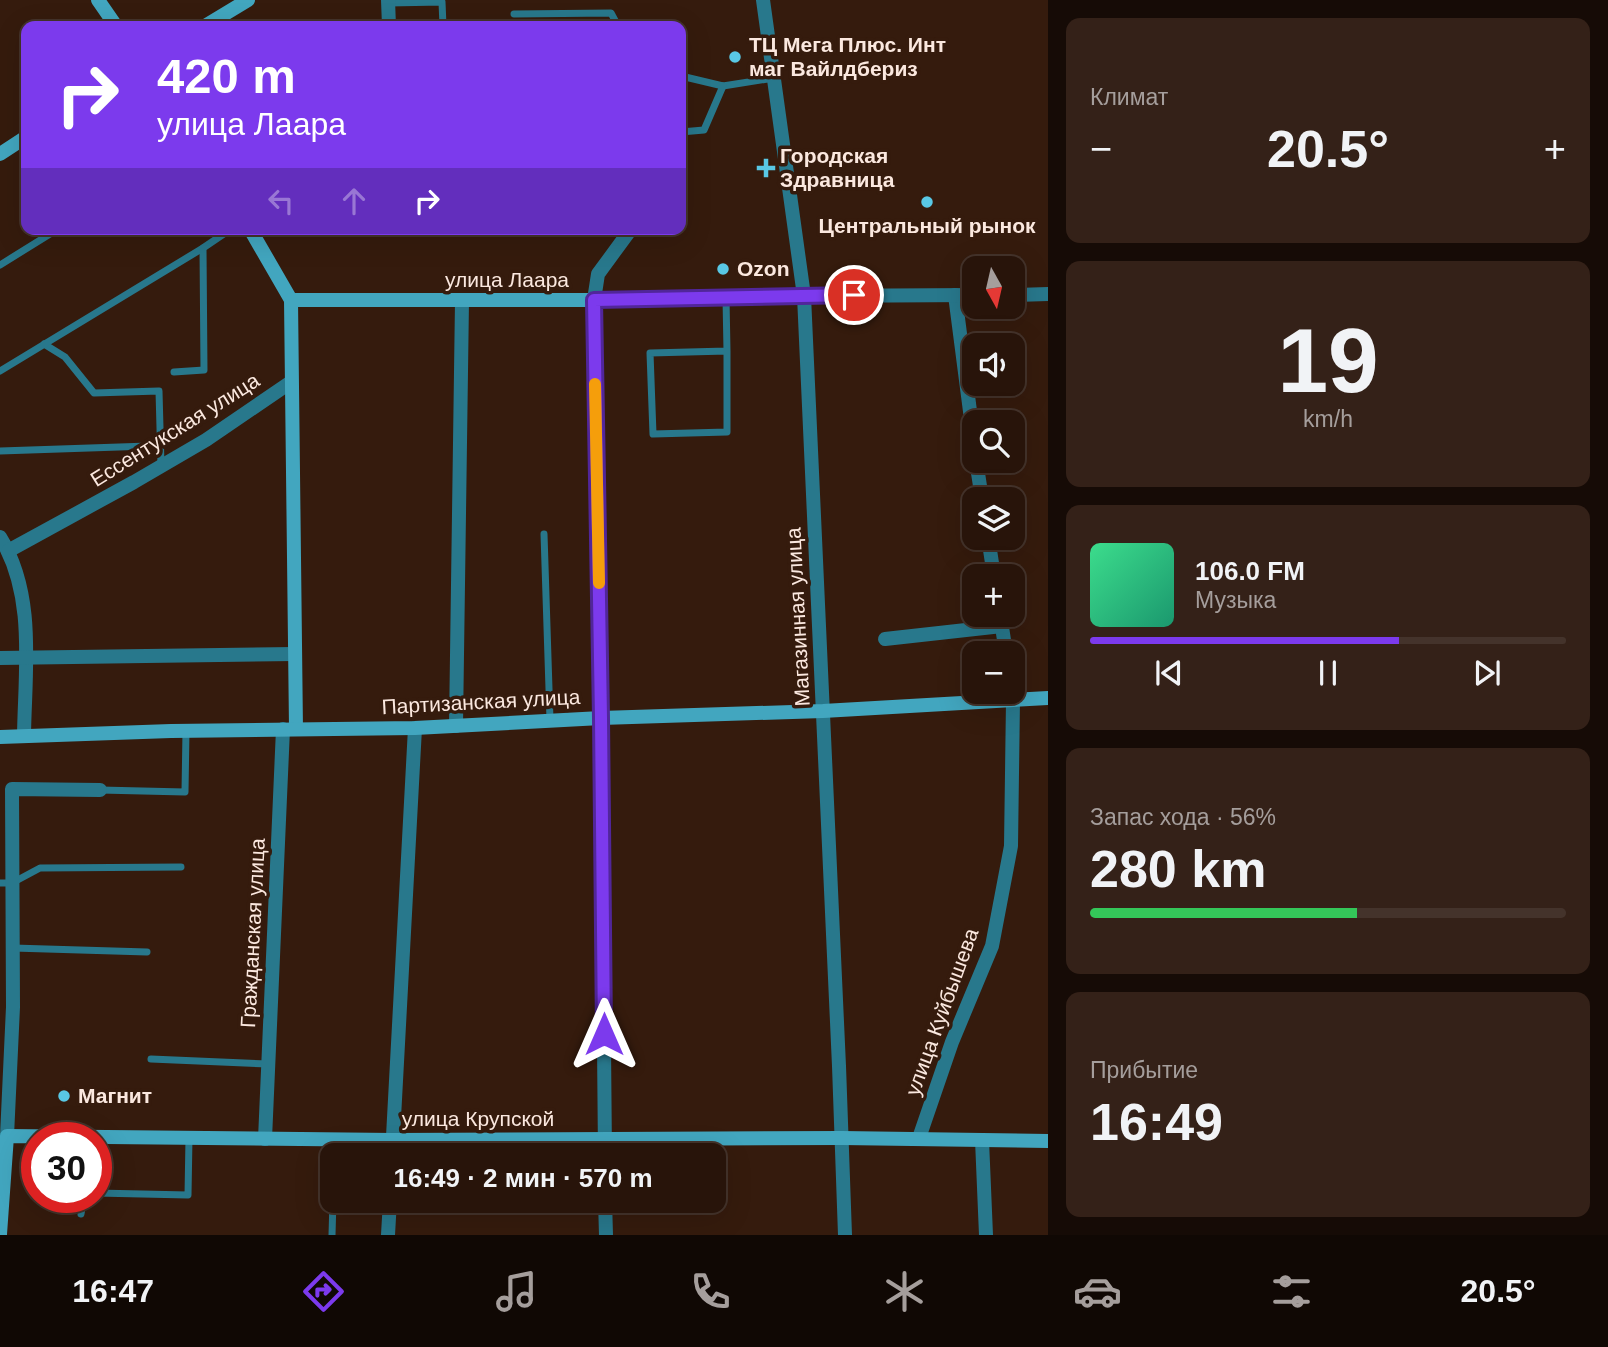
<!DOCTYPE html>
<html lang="ru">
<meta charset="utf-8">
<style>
body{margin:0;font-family:Helvetica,sans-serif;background:#342118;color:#f1f3f6;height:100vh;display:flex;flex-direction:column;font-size:26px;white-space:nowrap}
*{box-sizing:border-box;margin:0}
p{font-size:23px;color:#a59e9c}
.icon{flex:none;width:38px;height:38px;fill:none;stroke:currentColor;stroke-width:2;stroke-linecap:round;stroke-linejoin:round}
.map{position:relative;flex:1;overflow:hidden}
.panel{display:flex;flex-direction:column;gap:18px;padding:18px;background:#160b06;width:560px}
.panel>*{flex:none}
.banner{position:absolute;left:21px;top:21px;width:665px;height:214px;border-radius:14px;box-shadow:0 7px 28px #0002,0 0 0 2px #44332b;background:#7c3aed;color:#fff;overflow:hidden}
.needle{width:46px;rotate:172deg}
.controls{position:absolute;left:962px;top:256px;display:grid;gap:14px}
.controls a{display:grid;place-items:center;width:63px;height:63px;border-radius:14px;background:#28140a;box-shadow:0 7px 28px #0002,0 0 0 2px #44332b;font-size:35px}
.speed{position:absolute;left:21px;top:1122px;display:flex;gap:14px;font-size:35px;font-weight:700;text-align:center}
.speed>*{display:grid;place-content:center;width:91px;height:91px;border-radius:50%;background:#28140a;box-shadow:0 7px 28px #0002,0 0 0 2px #44332b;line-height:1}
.speed .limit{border:10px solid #d22;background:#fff;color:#111}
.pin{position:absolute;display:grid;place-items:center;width:60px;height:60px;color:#fff;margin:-30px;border:4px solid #fff;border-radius:50%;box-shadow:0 2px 7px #0007}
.me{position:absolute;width:77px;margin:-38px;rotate:0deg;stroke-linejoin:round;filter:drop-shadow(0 0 5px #0008)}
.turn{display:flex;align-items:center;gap:24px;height:147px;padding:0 21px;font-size:32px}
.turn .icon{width:91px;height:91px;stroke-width:2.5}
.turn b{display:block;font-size:49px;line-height:60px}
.lanes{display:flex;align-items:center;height:66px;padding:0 21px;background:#0003;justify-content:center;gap:35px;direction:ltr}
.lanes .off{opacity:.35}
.big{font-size:52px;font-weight:800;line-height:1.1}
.panel .tile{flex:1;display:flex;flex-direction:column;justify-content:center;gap:10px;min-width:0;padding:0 24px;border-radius:14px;background:#342118}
.panel .dial{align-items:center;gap:0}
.dial b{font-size:91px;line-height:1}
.song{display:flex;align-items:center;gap:21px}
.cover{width:84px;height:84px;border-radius:10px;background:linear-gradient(135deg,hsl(150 70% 55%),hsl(160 70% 35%))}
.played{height:7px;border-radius:4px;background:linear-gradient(90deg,#7c3aed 65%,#44332b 65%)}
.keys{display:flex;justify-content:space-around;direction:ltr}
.heat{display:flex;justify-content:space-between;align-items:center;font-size:38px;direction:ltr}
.charge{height:10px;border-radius:5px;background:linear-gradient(90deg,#34c759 56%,#44332b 0)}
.trip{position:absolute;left:320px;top:1143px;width:406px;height:70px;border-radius:14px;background:#28140a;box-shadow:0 7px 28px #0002,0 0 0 2px #44332b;font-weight:800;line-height:70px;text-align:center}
.tab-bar{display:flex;height:112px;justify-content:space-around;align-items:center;background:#100804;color:#a59e9c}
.tab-bar .icon{width:49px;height:49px}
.tab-bar .active{color:#7c3aed}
.tab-bar b{font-size:32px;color:#f1f3f6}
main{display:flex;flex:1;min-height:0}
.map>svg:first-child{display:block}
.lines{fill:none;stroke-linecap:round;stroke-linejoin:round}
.lane{stroke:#28788c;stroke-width:7}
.street{stroke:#28788c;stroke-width:14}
.secondary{stroke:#42a6bf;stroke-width:14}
.route-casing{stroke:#51269a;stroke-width:18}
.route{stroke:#7c3aed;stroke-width:12}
.slow{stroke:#f59e0b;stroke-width:12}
.poi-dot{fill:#59c8e5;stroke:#351b0d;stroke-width:2.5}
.labels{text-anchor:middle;stroke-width:7;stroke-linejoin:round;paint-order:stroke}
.poi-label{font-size:21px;font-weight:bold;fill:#fbe8df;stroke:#351b0d;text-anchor:start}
.street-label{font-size:21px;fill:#fbe8df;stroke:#351b0d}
</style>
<main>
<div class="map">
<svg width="1048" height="1235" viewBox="0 0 1048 1235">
<rect width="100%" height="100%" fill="#351b0d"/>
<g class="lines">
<g class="lane">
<polyline points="388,3 442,2 443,26"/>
<polyline points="514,14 611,13 618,26"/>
<polyline points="681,76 723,86 774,78"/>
<polyline points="681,132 704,130 723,86"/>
<polyline points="0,265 58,229"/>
<polyline points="726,298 727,351 650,353 653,434 727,432 727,351"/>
<polyline points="44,344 65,357 94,393 159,391 161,465"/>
<polyline points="0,371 203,248"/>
<polyline points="174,372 204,370 203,248 231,229"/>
<polyline points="0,451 149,446"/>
<polyline points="544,534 550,720"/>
<polyline points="100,790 185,792 186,731"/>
<polyline points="0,883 12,883 40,868 181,867"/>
<polyline points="13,948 147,952"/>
<polyline points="151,1059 268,1064"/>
<polyline points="333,1155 334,1139"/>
<polyline points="96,1193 188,1195 189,1138"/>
<polyline points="81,1214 84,1197"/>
<polyline points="332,1235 333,1200"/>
</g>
<g class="street">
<polyline points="388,0 389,26"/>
<polyline points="763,0 804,296 839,1066 845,1235"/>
<polyline points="955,295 975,450"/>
<polyline points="1013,295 1048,294"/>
<polyline points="804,296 975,295"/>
<polyline points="976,460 982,499"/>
<path d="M0 537C36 595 25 669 24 735"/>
<polyline points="988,537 994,576"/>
<polyline points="8,551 134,482 206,440 291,382"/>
<polyline points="1000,614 1006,653"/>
<polyline points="885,639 1002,626"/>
<polyline points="0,658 294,654"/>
<polyline points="456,726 462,301"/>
<polyline points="7,1136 13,1007 12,789 100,790"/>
<polyline points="919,1138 952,1042 992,946 1011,846 1013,700 1012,691"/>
<polyline points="265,1139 283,729"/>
<polyline points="982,1140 986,1235"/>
<polyline points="392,1155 415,728"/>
<polyline points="605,1155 601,718 594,300 598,274 631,229"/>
<polyline points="605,1200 606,1235"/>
<polyline points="388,1235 390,1200"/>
</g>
<g class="secondary">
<polyline points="98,0 116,26"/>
<polyline points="205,26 248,0"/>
<polyline points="0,154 26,137"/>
<polyline points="250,229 291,300 296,729"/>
<polyline points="291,300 594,300 804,296"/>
<polyline points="0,737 171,731 415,728 601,718 823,711 1048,698"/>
<polyline points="0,1234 7,1136 393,1140 842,1138 1048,1141"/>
</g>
</g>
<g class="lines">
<defs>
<polyline id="route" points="604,1034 601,718 594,300 854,295"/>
</defs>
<use href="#route" class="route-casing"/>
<use href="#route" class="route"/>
<polyline class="slow" points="595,384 599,583"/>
</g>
<g class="poi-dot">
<circle cx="735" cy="57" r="7"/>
<path d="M762.5 157.5h7v7h7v7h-7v7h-7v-7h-7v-7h7z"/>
<circle cx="927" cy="202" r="7"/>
<circle cx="723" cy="269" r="7"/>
<circle cx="64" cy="1096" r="7"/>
</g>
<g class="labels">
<g class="poi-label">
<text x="749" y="52">ТЦ Мега Плюс. Инт<tspan x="749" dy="24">маг Вайлдбериз</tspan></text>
<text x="780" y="163">Городская<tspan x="780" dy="24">Здравница</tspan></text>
<text x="927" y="233" text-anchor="middle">Центральный рынок</text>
<text x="737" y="276">Ozon</text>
<text x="78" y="1103">Магнит</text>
</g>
<g class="street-label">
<text x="507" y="287">улица Лаара</text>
<text transform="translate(175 430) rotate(-32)" y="7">Ессентукская улица</text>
<text transform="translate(798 617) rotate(-93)" y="7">Магазинная улица</text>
<text transform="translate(481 702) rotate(-3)" y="7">Партизанская улица</text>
<text transform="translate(253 933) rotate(-87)" y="7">Гражданская улица</text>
<text transform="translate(942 1012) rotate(-70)" y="7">улица Куйбышева</text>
<text x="478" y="1126">улица Крупской</text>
</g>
</g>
</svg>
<div class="controls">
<a><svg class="needle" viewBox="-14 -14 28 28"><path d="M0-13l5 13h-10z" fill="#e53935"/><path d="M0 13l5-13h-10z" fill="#a59e9c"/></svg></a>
<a><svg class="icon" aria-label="sound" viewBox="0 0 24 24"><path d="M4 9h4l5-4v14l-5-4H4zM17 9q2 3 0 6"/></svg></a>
<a><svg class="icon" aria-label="search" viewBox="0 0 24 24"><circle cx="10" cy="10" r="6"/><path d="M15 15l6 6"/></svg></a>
<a><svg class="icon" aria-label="layers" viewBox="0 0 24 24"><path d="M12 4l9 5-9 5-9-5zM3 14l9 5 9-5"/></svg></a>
<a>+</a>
<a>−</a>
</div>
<div class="speed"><div class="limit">30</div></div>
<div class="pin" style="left:854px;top:295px;background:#d93025"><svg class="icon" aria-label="arrive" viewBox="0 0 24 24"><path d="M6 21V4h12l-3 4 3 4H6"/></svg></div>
<svg class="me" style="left:604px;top:1034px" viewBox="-20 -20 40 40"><path d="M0-17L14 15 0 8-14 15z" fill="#7c3aed" stroke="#fff" stroke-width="4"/></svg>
<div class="trip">16:49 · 2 мин · 570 m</div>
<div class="banner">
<div class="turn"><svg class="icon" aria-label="right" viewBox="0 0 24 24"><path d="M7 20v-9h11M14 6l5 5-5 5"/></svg><div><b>420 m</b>улица Лаара</div></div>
<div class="lanes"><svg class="icon off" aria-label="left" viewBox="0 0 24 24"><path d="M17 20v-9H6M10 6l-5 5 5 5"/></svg><svg class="icon off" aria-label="ahead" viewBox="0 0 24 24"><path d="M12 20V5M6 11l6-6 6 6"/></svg><svg class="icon" aria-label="right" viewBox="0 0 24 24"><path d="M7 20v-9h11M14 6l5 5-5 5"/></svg></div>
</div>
</div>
<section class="panel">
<div class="tile"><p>Климат</p>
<div class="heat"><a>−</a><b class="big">20.5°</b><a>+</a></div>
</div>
<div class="tile dial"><b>19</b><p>km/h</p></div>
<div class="tile">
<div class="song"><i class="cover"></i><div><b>106.0 FM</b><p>Музыка</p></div></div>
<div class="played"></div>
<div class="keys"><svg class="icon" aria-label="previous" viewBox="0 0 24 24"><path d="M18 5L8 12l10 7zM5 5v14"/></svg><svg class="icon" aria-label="pause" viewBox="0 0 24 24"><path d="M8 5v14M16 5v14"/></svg><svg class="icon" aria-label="next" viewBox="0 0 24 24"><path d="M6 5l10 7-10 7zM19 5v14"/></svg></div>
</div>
<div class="tile"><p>Запас хода · 56%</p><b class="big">280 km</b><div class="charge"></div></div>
<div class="tile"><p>Прибытие</p><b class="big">16:49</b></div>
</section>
</main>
<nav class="tab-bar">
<b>16:47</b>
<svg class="icon active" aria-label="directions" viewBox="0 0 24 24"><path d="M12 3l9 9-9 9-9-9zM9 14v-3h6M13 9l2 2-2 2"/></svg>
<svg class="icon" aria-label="music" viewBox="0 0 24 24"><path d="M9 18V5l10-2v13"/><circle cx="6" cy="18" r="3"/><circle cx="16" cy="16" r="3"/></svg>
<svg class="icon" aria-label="phone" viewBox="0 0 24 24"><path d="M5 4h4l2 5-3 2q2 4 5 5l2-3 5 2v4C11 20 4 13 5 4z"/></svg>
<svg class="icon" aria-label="climate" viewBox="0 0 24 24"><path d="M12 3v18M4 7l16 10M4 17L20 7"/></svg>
<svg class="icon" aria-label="car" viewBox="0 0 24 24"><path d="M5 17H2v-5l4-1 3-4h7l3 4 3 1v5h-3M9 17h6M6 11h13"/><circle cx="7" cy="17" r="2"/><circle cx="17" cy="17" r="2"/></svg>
<svg class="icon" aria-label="filters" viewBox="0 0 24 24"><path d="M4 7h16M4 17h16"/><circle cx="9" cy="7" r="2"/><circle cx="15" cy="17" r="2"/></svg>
<b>20.5°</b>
</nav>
